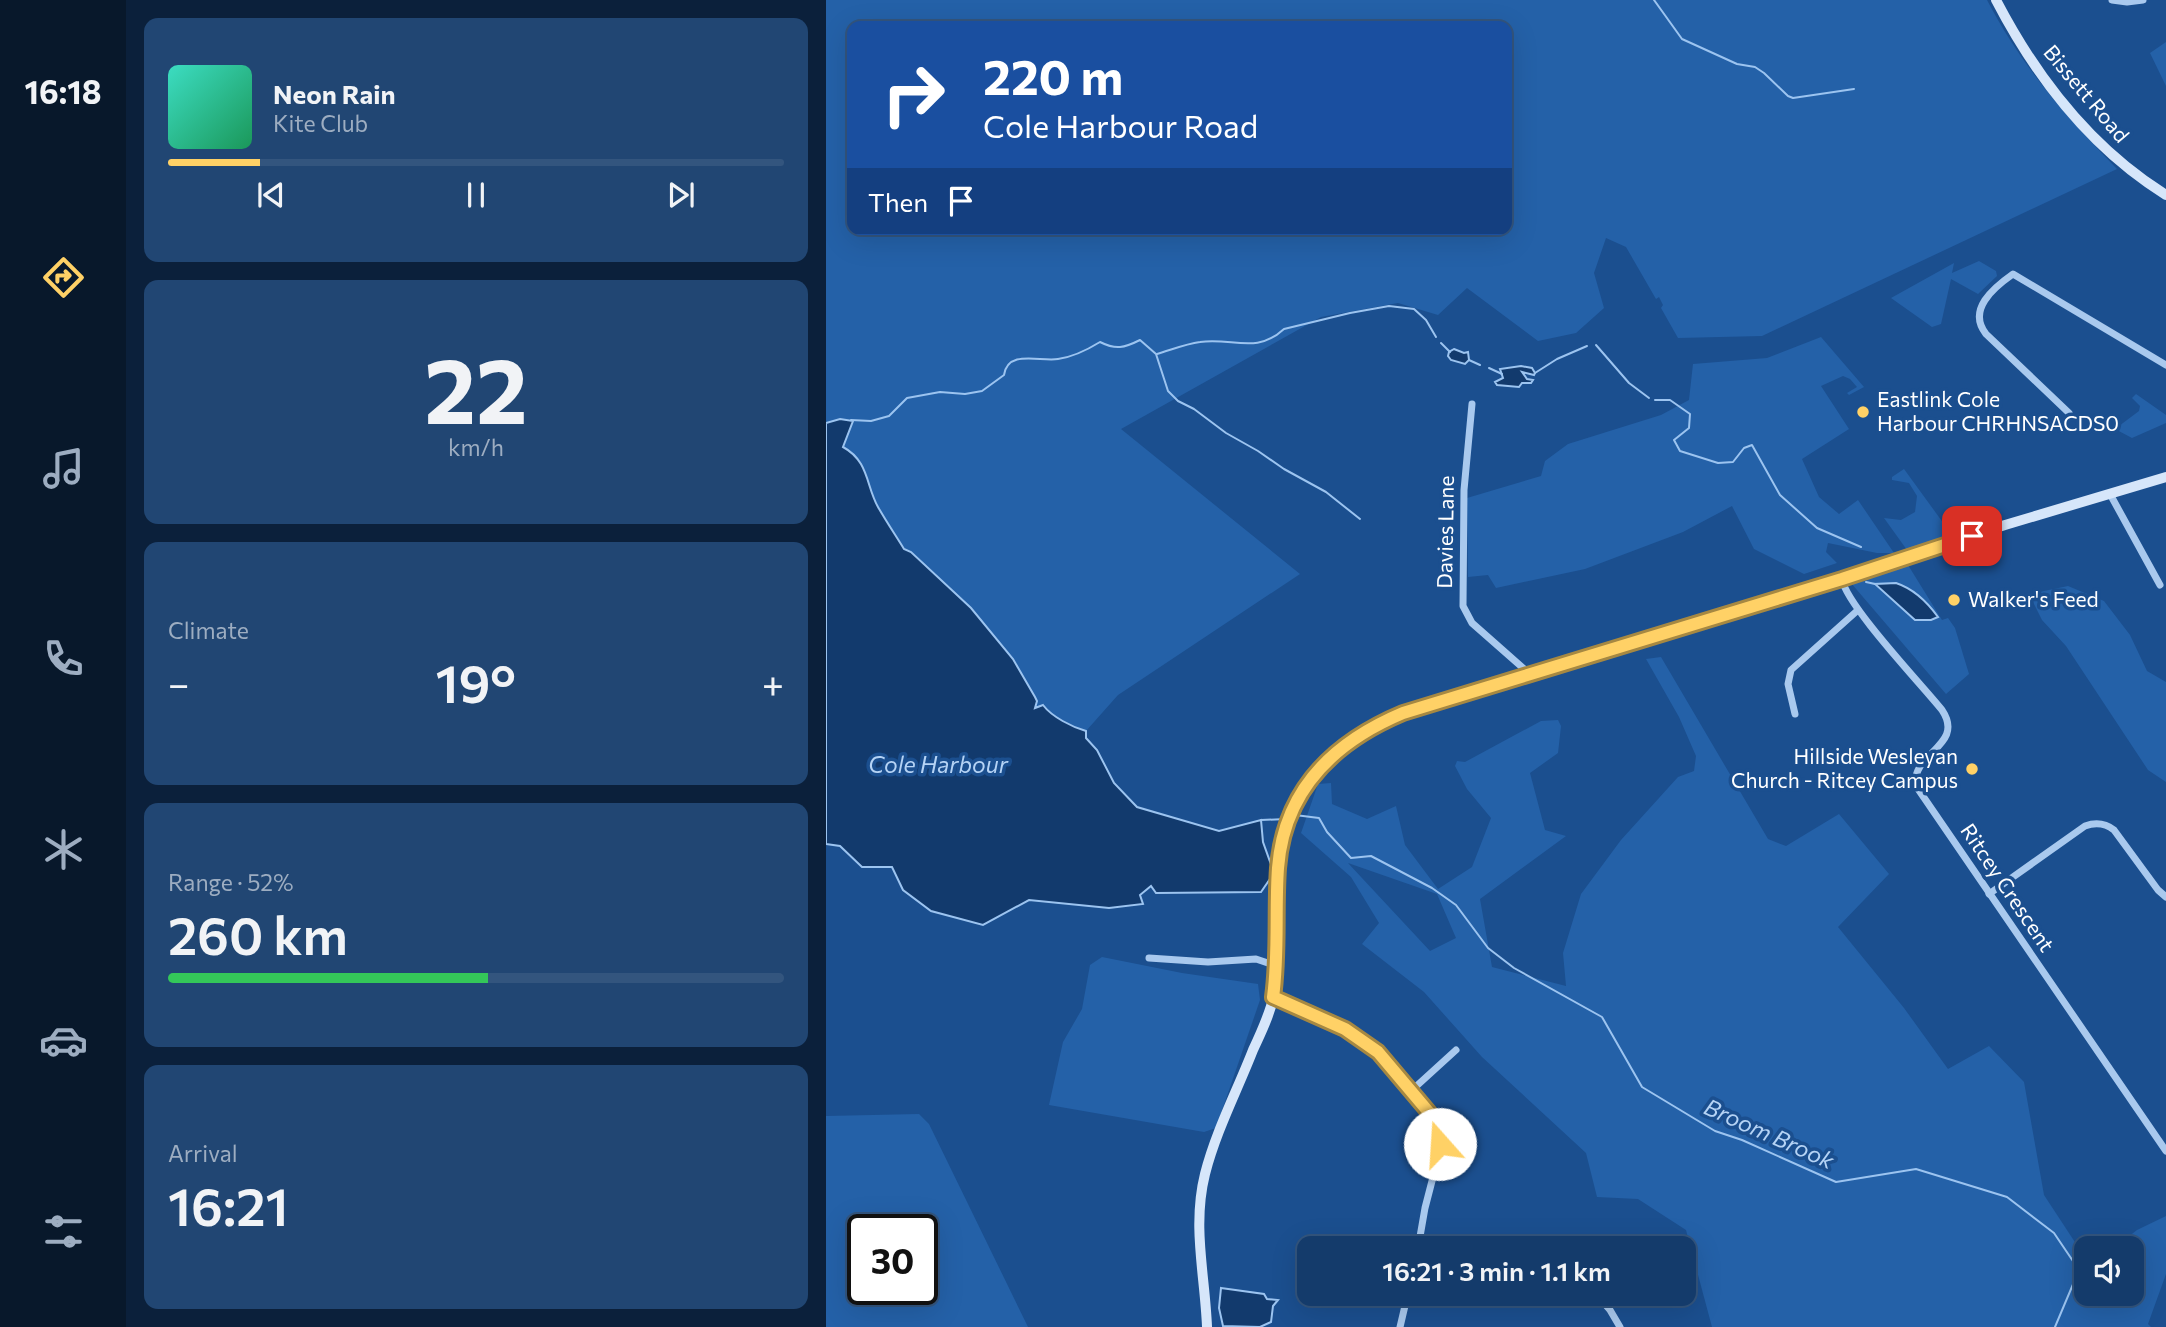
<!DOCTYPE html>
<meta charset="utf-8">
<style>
body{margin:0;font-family:Commissioner,sans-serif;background:#214673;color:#f1f3f6;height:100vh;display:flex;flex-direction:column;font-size:26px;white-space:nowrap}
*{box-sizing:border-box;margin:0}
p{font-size:23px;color:#9dadc1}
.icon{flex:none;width:38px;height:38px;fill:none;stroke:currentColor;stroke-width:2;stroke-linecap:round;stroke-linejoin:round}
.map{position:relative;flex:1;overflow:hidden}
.drawer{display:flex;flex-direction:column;gap:18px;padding:18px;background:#0b203b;width:700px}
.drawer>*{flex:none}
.hud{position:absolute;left:21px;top:21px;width:665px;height:214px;border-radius:14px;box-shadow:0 7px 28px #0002,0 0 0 2px #33557e;background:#1a4fa0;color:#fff;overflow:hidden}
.buttons{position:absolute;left:1248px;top:1236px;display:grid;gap:14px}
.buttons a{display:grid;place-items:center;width:70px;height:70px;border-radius:14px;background:#143b6b;box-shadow:0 7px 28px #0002,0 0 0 2px #33557e;font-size:35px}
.speed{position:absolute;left:21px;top:1214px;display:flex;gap:14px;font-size:35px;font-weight:700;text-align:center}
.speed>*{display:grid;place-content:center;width:91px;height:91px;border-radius:50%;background:#143b6b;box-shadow:0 7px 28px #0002,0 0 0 2px #33557e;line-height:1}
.speed .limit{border:4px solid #111;border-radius:10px;background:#fff;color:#111}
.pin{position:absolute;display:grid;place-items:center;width:60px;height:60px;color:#fff;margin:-30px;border-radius:14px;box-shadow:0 4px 10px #0006}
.me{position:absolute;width:77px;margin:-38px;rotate:341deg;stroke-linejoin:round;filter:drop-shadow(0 0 5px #0008)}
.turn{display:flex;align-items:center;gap:24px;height:147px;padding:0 21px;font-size:32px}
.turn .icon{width:91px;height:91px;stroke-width:2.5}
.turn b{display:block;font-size:49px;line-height:60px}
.then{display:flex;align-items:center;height:66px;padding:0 21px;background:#0003;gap:14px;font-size:26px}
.big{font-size:52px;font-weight:600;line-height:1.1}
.drawer .card{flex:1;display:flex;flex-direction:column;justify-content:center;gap:10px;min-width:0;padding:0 24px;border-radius:14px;background:#214673}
.drawer .dial{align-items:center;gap:0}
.dial b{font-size:91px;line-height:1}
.song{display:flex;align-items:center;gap:21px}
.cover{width:84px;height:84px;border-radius:10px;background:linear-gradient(135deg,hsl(170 70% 55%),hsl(150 70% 35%))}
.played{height:7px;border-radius:4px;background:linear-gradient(90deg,#ffd166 15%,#33557e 15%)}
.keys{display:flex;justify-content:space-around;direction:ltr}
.heat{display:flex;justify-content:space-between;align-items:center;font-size:38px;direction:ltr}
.charge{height:10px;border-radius:5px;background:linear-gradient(90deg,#34c759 52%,#33557e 0)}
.trip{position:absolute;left:471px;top:1236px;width:399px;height:70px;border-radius:14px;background:#143b6b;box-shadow:0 7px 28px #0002,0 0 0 2px #33557e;font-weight:600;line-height:70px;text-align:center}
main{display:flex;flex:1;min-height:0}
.menu{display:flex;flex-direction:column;width:126px;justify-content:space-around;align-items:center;background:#08182b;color:#9dadc1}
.menu .icon{width:49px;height:49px}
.menu .current{color:#ffd166}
.menu b{font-size:32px;color:#f1f3f6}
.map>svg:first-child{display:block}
.green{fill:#2461a8;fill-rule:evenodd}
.water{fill:#123a6d;stroke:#9cc4f0;stroke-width:2}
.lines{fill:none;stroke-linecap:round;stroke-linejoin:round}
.stream{stroke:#9cc4f0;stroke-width:2}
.street{stroke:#a9c9ee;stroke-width:7}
.secondary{stroke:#d6e6fa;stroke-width:10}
.route-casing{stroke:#a68842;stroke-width:18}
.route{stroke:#ffd166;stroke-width:12}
.poi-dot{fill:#ffd166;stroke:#1b4f8f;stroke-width:2.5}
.labels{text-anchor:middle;stroke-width:7;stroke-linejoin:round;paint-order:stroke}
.street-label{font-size:21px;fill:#fff;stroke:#1b4f8f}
.poi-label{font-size:21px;fill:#fff;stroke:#1b4f8f;text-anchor:start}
.water-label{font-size:23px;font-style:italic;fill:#b5d3f5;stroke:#1b4f8f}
</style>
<main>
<nav class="menu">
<b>16:18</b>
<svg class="icon current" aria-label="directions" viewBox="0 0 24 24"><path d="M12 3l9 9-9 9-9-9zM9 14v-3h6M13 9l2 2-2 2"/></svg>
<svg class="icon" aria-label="music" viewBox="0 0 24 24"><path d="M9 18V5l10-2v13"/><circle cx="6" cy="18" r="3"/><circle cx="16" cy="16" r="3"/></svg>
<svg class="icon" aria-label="phone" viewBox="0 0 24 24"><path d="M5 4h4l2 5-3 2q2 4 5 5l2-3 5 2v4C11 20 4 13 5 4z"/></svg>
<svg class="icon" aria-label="climate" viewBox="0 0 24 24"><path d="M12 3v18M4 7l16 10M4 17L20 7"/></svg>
<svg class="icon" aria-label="car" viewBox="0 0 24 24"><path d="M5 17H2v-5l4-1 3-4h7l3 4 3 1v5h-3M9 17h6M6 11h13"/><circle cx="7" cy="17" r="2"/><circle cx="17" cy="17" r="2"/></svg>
<svg class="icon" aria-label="filters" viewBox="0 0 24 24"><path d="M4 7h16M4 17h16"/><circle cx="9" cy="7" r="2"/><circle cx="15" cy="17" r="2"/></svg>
</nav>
<section class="drawer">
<div class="card">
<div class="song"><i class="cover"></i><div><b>Neon Rain</b><p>Kite Club</p></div></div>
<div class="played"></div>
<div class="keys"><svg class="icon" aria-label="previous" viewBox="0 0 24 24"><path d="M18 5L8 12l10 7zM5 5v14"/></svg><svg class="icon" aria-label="pause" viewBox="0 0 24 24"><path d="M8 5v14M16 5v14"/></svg><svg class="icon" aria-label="next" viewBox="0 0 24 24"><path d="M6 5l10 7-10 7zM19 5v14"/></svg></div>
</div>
<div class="card dial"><b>22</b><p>km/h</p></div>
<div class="card"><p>Climate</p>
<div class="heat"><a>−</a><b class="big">19°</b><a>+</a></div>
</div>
<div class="card"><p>Range · 52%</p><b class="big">260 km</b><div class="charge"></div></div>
<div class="card"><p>Arrival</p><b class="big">16:21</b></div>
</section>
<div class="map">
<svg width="1340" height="1327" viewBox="0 0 1340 1327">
<rect width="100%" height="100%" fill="#1b4f8f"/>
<g class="green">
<path d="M0 0H1161C1197 69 1239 114 1291 169L936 336 852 338 835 308 837 305 833 297 830 299 800 247 780 238 768 273 778 308 750 333 712 341 641 288 612 315 572 303 495 317 295 429 474 574 292 695 260 731V738L271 750 288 783 311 807 393 831 435 820 437 842 448 873 435 892 330 893 325 886 314 895 317 904 283 908 203 900 157 925 105 911 77 890 66 867H36L14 846 0 844ZM26 26H681V229H26Z"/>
<polygon points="1340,42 1340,86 1324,53"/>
<polygon points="1153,261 1170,271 1171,276 1152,294 1125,279 1115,324 1106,327 1065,298 1128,263 1126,273"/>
<polygon points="995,337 1038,387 1023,395 1021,393 1031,387 1024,379 1017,376 995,386 1023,429 976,459 993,497 1013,514 1032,500 1068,553 1051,553 1002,543 1000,552 1011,563 978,574 928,549 906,506 857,532 759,569 670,588 662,575 642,577 641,498 715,476 719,461 742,444 835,415 863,400 867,364 941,358"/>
<polygon points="1310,394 1340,415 1340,423 1306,438 1289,429 1313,411 1314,406 1306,398"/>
<polygon points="1078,469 1126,535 1081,550 1058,518 1075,520 1089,512 1091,496 1083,483 1066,480 1066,477"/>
<polygon points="1082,565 1116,620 1122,618 1129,628 1143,674 1120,694 1025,583"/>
<polygon points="1242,586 1278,601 1304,635 1321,671 1340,682 1340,782 1322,770 1240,646 1216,620 1203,594"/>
<path d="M835 657 942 839 960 846 1013 814 1063 874 1012 927 1078 1008 1122 1069 1163 1046 1198 1082 1218 1195 1260 1259V1293H1306V1248H1288L1311 1230 1340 1216V1274L1322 1324 1325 1327H886L860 1230 812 1199 771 1197 760 1153 656 1057 598 992 536 944 553 923 525 877 475 833 492 784 505 783 506 804 541 819 570 806 579 845 612 889 646 867 665 818 641 789 629 766 631 761 639 762 715 721 732 720 735 726 732 753 704 773 719 830 740 836 654 899 666 967 740 986 737 953 755 894 795 840 852 777 868 771 870 756 853 717 820 659ZM522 863 611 894 630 938 604 951Z"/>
<polygon points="276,957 356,973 432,984 434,1000 390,1128 378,1132 223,1105 237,1042 256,1009 264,965"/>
<path d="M93 1114 103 1124 202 1327H0V1116ZM37 1230H96V1290H37Z"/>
</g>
<g class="water">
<polygon points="628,349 638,353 642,352 643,360 639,364 625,360 622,356 623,352"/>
<polygon points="695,366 706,368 709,373 708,375 696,372 701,379 707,380 705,383 696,383 693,387 671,385 669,382 677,378 674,369"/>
<path d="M14 419 27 421 17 447C43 461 40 486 52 507 60 521 70 536 78 549L85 552 145 608 187 659 209 697 211 701 209 708 217 705C226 717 246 727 260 731V738L271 750 288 783 311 807 393 831 435 820 437 842 448 873 435 892 330 893 325 886 314 895 317 904 283 908 203 900 157 925 105 911 77 890 66 867H36L14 846 0 844V423Z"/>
<path d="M1070 583C1088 589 1102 603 1112 617L1105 620H1089L1049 584Z"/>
<polygon points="395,1288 438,1294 441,1299 452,1300 447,1306 445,1322 434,1327 397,1326 393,1308"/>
</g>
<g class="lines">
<g class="stream">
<polyline points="828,0 856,39 911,64 929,67 938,73 962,96 967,98 1028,89"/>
<polyline points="615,343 624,352"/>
<polyline points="770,345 803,383 823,398"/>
<path d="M331 354C345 350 359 344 374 342 406 337 430 355 458 329L524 313 563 306 588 309 600 320 610 337"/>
<polyline points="643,360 654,365"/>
<polyline points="663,368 676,374"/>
<polyline points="709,373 731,359 761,346"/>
<polyline points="829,400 844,400 864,414 863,428 848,440 854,451 892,463 907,462 918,448 926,445 954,495 991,528 1035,547"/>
<path d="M25 420 45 421 63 416 81 398 114 392 139 394 156 391 178 375C182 349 214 362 232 359 247 357 261 350 274 342 290 350 298 348 314 340L330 354 342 391 352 401 368 409 400 433 432 451 458 469 500 492 534 519"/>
<polyline points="1040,582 1049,584"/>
<polyline points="469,815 493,818 501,832 525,858 545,856 606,888 630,905 662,948 688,968 776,1017 816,1087 889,1131 916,1140 1010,1182 1090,1169 1181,1197 1228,1233 1253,1270 1229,1327"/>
<polyline points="435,820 460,819"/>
</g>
<g class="street">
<polyline points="1286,0 1301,2 1317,0"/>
<polyline points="646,404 638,490 637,606 646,623 705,675"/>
<path d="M1243 413 1160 334C1141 310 1167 288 1187 274L1340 365"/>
<polyline points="1284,494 1334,585"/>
<path d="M1016 579C1020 605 1096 685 1116 710 1140 746 1084 753 1090 786L1340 1151"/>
<polyline points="969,714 962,684 965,670 1032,610"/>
<path d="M1163 894 1259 826C1270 822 1279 823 1288 830L1332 890 1340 897"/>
<polyline points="323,958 382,962 430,959 451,966"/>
<polyline points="447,997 511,1024 545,1045 560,1059 606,1116 612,1132 614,1150 599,1208 592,1248"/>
<polyline points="585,1091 630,1050"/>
<polyline points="594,1238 639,1248"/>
<polyline points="769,1293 784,1310 794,1327"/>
<polyline points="574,1327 582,1293"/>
</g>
<g class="secondary">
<path d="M1170 0C1210 77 1266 149 1340 195"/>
<path d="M381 1327C379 1275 366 1226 379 1174 390 1131 411 1091 427 1050 435 1033 444 1014 448 995 455 955 450 914 452 873 456 792 514 734 588 709L1016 579 1179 525 1340 477"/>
</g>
</g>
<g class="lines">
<defs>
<path id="route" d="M614 1144 612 1132 606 1116 552 1052 519 1029 447 997C453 954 449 911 452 868 458 790 508 742 577 713L1016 579 1146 536"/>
</defs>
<use href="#route" class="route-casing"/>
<use href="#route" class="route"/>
</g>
<g class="poi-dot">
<circle cx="1037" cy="412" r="7"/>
<circle cx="1128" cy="600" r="7"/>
<circle cx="1146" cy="769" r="7"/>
</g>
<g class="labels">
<g class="street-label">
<text transform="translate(1260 94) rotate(50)" y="7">Bissett Road</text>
<text transform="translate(620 532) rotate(-89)" y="7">Davies Lane</text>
<text transform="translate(1181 888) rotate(56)" y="7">Ritcey Crescent</text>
</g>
<g class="poi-label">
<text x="1051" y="407">Eastlink Cole<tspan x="1051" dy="24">Harbour CHRHNSACDS0</tspan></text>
<text x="1142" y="607">Walker's Feed</text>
<text x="1132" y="764" text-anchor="end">Hillside Wesleyan<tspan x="1132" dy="24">Church - Ritcey Campus</tspan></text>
</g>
<g class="water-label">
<text x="112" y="773">Cole Harbour</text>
<text transform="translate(943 1134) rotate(24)" y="8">Broom Brook</text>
</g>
</g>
</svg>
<div class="buttons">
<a><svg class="icon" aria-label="sound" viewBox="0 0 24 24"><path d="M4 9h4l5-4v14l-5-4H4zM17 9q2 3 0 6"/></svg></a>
</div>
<div class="speed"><div class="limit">30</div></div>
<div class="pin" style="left:1146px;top:536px;background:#d93025"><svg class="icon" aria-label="arrive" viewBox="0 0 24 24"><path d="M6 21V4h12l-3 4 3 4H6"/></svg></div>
<svg class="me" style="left:614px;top:1144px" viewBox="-20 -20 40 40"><circle r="19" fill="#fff"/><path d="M0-13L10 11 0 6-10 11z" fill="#ffd166"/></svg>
<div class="trip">16:21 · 3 min · 1.1 km</div>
<div class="hud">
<div class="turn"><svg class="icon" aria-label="right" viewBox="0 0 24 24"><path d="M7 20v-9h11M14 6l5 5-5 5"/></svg><div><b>220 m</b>Cole Harbour Road</div></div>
<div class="then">Then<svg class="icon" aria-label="arrive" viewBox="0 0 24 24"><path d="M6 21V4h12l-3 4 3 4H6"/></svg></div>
</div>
</div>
</main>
